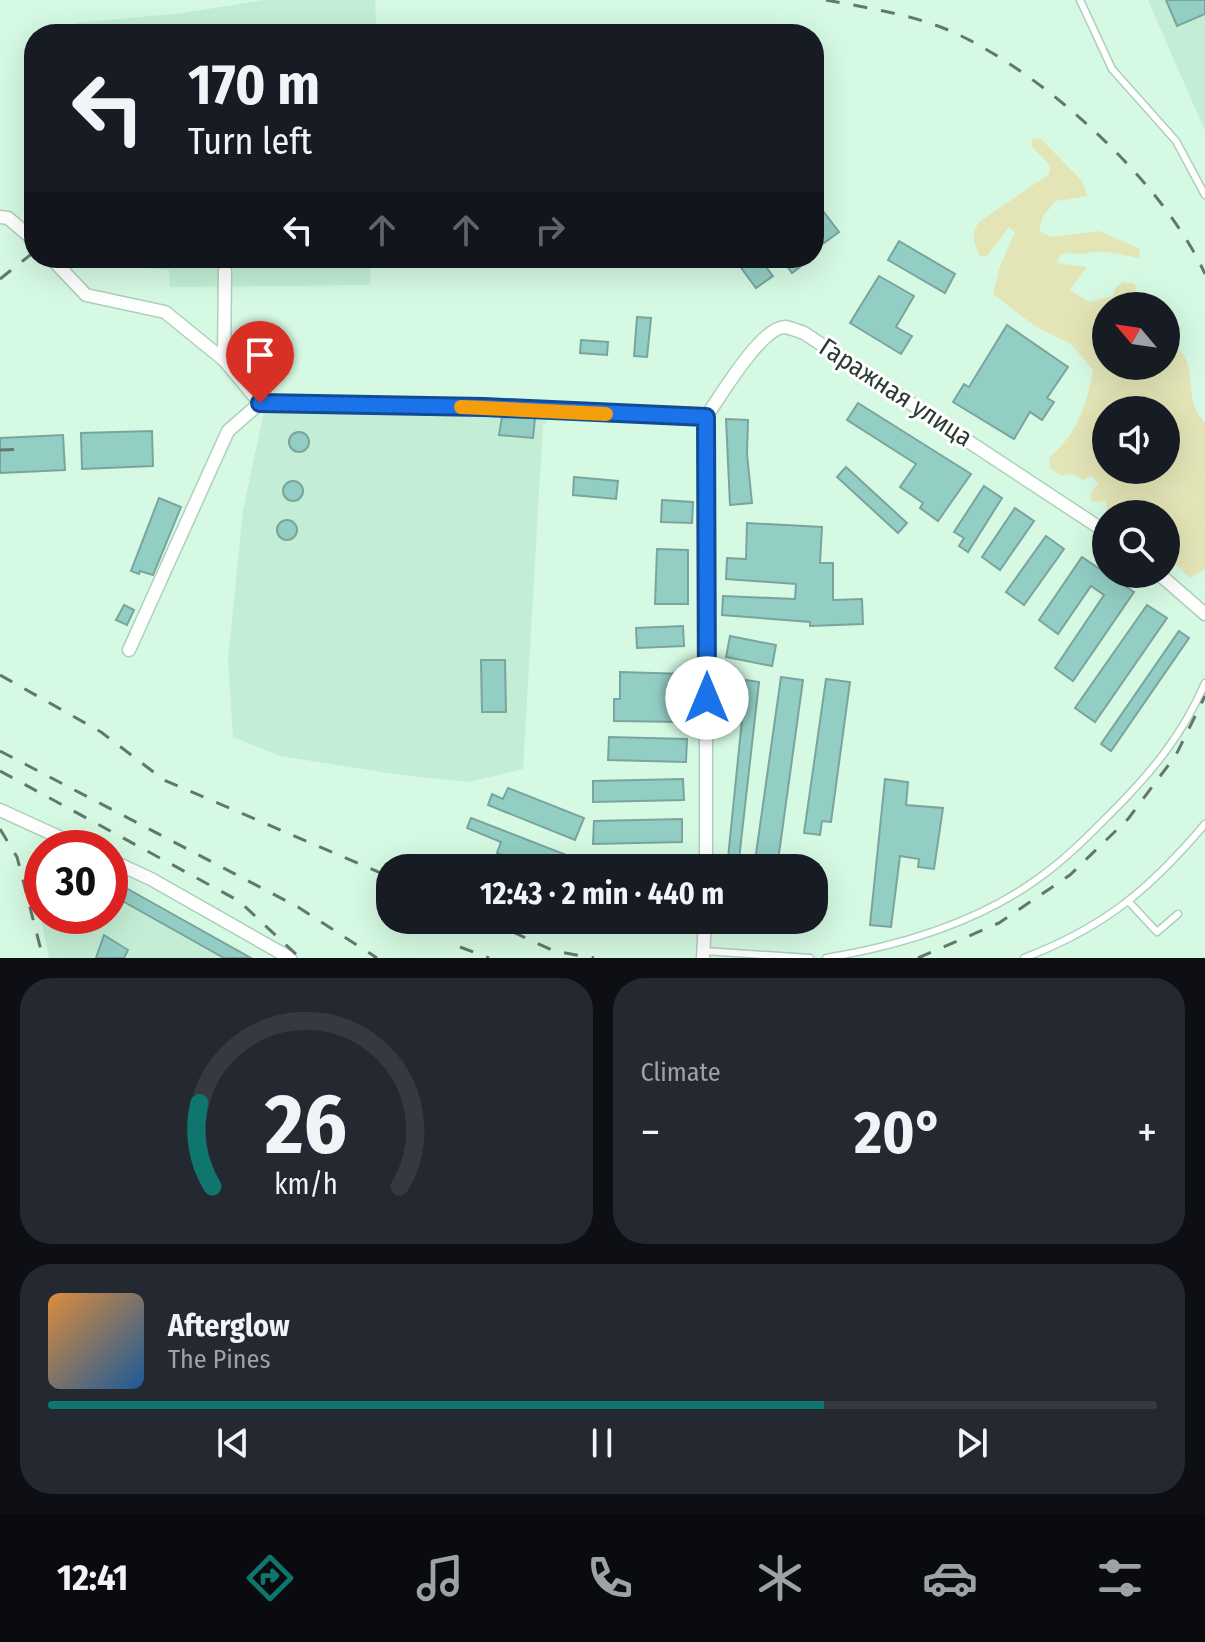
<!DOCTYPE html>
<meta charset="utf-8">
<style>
body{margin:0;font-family:"Fira Sans Condensed",sans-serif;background:#242831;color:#f1f3f6;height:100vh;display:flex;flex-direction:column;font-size:30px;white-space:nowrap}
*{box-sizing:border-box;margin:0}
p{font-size:26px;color:#9ea1a6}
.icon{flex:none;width:44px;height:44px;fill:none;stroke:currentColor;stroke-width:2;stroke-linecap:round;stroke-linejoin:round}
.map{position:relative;height:958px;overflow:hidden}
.details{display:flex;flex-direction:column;gap:20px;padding:20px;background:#0d0f14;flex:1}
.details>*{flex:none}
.guide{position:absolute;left:24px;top:24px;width:800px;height:244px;border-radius:32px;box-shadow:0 8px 32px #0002;background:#171b24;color:#f1f3f6;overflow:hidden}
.needle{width:52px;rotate:299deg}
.tools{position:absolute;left:1092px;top:292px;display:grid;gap:16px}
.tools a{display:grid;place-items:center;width:88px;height:88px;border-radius:50%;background:#171b24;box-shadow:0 8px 32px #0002;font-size:40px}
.speed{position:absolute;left:24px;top:830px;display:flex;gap:16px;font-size:40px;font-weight:700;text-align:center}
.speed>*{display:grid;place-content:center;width:104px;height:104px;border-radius:50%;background:#171b24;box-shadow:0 8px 32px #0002;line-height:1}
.speed .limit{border:12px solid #d22;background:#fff;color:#111}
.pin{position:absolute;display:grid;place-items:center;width:68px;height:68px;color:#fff;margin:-82px -34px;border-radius:50% 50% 50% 0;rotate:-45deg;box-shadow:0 0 8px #0007}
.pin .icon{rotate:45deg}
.me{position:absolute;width:88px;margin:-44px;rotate:0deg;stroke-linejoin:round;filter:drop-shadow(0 0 6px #0008)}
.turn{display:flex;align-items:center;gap:28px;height:168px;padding:0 32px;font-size:36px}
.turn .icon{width:104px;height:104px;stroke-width:2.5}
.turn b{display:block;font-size:56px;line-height:68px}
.lanes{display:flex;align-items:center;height:76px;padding:0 32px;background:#0003;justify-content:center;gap:40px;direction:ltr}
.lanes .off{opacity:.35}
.big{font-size:60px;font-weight:700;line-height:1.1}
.details .tile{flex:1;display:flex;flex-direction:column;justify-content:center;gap:12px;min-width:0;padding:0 28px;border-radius:32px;background:#242831}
.details .dial{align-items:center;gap:0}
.dial svg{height:208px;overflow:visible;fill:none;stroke:#363941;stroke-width:7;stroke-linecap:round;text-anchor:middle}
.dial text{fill:#f1f3f6;stroke:none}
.song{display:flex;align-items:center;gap:24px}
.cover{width:96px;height:96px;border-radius:12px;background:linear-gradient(135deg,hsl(30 70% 55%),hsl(210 70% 35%))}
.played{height:8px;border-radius:4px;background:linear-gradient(90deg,#0f766e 70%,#363941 70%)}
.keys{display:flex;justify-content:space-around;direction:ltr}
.heat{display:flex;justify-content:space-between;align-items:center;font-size:44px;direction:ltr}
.details .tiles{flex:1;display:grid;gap:20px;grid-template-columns:1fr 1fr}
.tile:last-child{grid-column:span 2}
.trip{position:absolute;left:376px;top:854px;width:452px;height:80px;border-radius:32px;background:#171b24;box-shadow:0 8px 32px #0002;font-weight:700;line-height:80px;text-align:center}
.tabs{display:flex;height:128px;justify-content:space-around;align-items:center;background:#090b0e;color:#9ea1a6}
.tabs .icon{width:56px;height:56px}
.tabs .selected{color:#0f766e}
.tabs b{font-size:36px;color:#f1f3f6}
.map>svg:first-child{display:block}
.built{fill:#c3eed5}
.green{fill:#e3e5b7;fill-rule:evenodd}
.building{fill:#92cec4;stroke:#7aa49d;stroke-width:2}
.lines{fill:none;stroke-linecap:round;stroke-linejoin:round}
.lane-casing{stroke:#add0bb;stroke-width:9}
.street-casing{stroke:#add0bb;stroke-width:15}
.lane{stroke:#fff;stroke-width:6}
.street{stroke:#fff;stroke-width:12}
.rail{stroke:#63786b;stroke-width:3;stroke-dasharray:14 14;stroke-linecap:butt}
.route-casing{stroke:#114b97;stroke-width:20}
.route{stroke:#1a73e8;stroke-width:14}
.slow{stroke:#f59e0b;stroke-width:14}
.labels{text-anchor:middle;stroke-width:6;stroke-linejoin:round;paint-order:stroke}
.street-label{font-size:26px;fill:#2d3b33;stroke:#fff}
</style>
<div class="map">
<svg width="1205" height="958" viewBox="0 0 1205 958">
<rect width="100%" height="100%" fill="#d5f9e3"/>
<g class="built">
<polygon points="263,0 375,0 377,34 69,34 75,23 184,13"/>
<polygon points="1148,0 1205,0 1205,131"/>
<polygon points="78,258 371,258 370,285 170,287 169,270 86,264"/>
<polygon points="267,398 547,412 546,425 543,424 523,769 469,782 401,775 280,756 233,737 228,660 243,510"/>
<polygon points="110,885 230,958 49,958 37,902 42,895 42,916 110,916"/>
</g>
<path class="green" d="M1040 138 1082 181 1088 196 1056 201 1043 216 1039 230 1050 237 1099 231 1139 248 1140 258C1119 255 1108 249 1087 253 1077 256 1070 251 1060 255L1056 263 1087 267 1070 290 1089 302 1113 296 1116 287 1123 282 1135 284 1138 306H1106V366H1166V341C1205 357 1179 399 1205 422V569L1190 578 1166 556V514H1106L1107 501 1091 502V492L1098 484 1092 476 1083 480 1071 474 1062 476 1050 468 1049 458C1077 435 1087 404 1093 370L1071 344 1036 327 993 294 1000 266 1015 232 1009 227 986 257 980 256C973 243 971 234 979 222L1049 174 1050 165 1031 146 1032 139ZM1106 410H1166V470H1106Z"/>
<g class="building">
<polygon points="1166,0 1205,0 1205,14 1177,26"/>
<polygon points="814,199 839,232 821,245 814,236"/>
<polygon points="899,241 955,274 945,293 888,260"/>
<polygon points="734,258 759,258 773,276 756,288"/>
<polygon points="781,258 812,258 792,273"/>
<polygon points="879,276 914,296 896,327 912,336 901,354 850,323"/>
<polygon points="637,317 651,318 647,357 634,356"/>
<polygon points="1007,325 1068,367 1047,398 1054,402 1042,420 1030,412 1014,439 953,402 964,384 969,387"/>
<polygon points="581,340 608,342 607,355 580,353"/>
<polygon points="858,403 971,474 938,521 920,508 923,503 900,487 916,464 847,420"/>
<polygon points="502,417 535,418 533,438 499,435"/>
<polygon points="726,419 748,420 747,454 752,503 730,505"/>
<polygon points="152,431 153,466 82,469 81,433"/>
<circle cx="299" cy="442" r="10"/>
<polygon points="63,435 65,470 0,473 0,438"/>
<polygon points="846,467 907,523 898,533 837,477"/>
<polygon points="574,477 618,481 616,499 573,495"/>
<circle cx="293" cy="491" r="10"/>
<polygon points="984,486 1002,498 968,552 959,546 964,538 954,532"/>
<polygon points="159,498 181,507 153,575 140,571 139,574 131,571"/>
<polygon points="662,500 693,502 692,523 661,522"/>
<polygon points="1015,508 1034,521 1000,570 982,557"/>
<circle cx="287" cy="530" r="10"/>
<polygon points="747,523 822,527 820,563 833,563 833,600 862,599 863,624 810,626 810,622 722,615 723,596 795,599 796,584 726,579 727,558 746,559"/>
<polygon points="1046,536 1064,549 1024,605 1006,592"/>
<polygon points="657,549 688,550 688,604 655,604"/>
<polygon points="1082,557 1134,592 1073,681 1055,668 1104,595 1091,586 1058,634 1039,620"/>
<polygon points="124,605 134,610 127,625 116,620"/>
<polygon points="1147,605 1167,618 1095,722 1075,708"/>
<polygon points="683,626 684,646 637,648 636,628"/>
<polygon points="1179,631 1189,638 1111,751 1101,744"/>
<polygon points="730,636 776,645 772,666 726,657"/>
<polygon points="481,660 505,660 506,712 482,712"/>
<polygon points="620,672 685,674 684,722 614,721 614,699 620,699"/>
<polygon points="781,677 803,680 777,868 754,868"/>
<polygon points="826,679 850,682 831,822 822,821 820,835 804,833"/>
<polygon points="746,680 759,682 738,868 727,868"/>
<polygon points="609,737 687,739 686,762 608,760"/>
<polygon points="683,779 684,800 593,802 593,781"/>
<polygon points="885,779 908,782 906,805 943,808 934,869 918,867 919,859 900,856 891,927 870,925"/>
<polygon points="508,788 584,818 575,840 488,805 492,794 503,799"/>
<polygon points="471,818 569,856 564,868 536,868 497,853 501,842 467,828"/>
<polygon points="682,819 682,842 593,844 594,821"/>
<polygon points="110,879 251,958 224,958 110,894"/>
<polygon points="104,935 128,950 124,958 96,958"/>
</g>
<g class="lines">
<defs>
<g id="lane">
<polyline points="1080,0 1112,69 1176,141 1205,195"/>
<polyline points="1130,903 1157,932 1178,914"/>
<polyline points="704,951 810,958"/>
<path d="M826 958C898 946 976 923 1036 880 1065 860 1088 836 1113 811 1152 772 1183 734 1205 683"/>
<path d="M1024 958C1105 927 1150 889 1205 824"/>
</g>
<g id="street">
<polyline points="0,217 8,218 34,240"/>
<polyline points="51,258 86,295 165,312 224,360 260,403 484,407 706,417"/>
<polyline points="224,360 225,271"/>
<path d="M706 417C720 397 761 327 785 327 791 328 798 331 804 333L1106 532"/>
<polyline points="706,417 706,868"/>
<polyline points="1159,574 1205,614"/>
<polyline points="129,650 228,431 260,403"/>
<polyline points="0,810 83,848"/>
<polyline points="110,860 151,879 290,958"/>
<polyline points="703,958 705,920"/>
</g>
</defs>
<use href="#lane" class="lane-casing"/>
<use href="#street" class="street-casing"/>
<use href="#lane" class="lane"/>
<use href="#street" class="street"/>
<g class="rail">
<path d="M826 0C868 8 916 15 955 33 1046 75 1164 183 1205 274"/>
<polyline points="0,279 34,252"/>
<polyline points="0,450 26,449"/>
<polyline points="0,675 101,732 164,780 390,877"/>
<polyline points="0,751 298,907 377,958"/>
<polyline points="0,771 239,901 300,958"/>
<polyline points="0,829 17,857 43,958"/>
<polyline points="471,920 497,933"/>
<polyline points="487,920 554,951 594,958"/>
<polyline points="460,947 489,958"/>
<polyline points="918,958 999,923 1070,875 1128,819 1176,755 1205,696"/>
</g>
</g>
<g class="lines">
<defs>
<polyline id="route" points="260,403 484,407 706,417 707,698"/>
</defs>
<use href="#route" class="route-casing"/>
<use href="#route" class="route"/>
<polyline class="slow" points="461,407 606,414"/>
</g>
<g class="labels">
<g class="street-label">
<text transform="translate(896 392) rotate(33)" y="9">Гаражная улица</text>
</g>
</g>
</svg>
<div class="tools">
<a><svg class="needle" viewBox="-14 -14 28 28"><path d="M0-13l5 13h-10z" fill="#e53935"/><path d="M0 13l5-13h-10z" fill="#9ea1a6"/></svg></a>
<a><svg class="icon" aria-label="sound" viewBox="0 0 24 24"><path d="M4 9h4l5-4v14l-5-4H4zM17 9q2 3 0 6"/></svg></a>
<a><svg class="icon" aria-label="search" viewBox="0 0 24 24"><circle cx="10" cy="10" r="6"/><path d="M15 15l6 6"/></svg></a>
</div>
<div class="speed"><div class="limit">30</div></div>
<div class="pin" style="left:260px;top:403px;background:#d93025"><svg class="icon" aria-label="arrive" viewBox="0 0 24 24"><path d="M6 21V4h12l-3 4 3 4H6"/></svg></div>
<svg class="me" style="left:707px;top:698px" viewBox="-20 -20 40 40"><circle r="19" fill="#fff"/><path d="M0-13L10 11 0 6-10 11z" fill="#1a73e8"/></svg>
<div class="trip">12:43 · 2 min · 440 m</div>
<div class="guide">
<div class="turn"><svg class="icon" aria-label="left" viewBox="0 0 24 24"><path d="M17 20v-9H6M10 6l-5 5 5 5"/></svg><div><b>170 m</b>Turn left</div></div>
<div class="lanes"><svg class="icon" aria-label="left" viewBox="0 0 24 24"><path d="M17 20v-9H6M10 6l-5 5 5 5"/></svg><svg class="icon off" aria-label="ahead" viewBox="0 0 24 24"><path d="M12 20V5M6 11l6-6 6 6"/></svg><svg class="icon off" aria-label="ahead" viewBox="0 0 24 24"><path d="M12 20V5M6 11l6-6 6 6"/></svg><svg class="icon off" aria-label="right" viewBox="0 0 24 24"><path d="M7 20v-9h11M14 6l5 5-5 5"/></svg></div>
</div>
</div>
<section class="details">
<div class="tiles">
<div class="tile dial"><svg viewBox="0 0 100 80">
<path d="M14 69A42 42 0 1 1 86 69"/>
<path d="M14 69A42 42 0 0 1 9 37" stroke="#0f766e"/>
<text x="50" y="56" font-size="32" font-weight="700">26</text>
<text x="50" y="72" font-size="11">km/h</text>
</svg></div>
<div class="tile"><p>Climate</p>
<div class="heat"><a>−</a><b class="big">20°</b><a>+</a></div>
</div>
<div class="tile">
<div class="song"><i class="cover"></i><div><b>Afterglow</b><p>The Pines</p></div></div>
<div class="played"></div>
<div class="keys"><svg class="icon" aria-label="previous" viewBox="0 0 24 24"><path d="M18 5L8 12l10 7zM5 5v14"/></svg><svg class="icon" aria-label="pause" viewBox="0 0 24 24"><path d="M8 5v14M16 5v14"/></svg><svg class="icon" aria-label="next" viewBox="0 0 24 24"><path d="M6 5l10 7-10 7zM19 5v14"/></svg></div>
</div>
</div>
</section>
<nav class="tabs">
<b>12:41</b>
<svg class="icon selected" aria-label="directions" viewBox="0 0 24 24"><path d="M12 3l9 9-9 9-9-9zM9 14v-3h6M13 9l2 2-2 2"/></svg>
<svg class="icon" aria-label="music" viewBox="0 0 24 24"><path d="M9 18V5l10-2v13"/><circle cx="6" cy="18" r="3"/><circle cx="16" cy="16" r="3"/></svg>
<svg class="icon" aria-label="phone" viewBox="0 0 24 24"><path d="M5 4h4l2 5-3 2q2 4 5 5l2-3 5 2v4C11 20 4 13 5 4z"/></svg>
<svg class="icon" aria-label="climate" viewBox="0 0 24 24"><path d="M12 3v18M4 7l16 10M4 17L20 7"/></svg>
<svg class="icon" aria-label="car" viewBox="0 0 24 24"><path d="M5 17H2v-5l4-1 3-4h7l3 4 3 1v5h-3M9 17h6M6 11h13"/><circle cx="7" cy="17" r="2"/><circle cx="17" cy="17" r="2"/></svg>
<svg class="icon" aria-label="filters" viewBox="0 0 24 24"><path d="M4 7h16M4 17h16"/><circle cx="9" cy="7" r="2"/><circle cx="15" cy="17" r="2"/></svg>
</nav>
